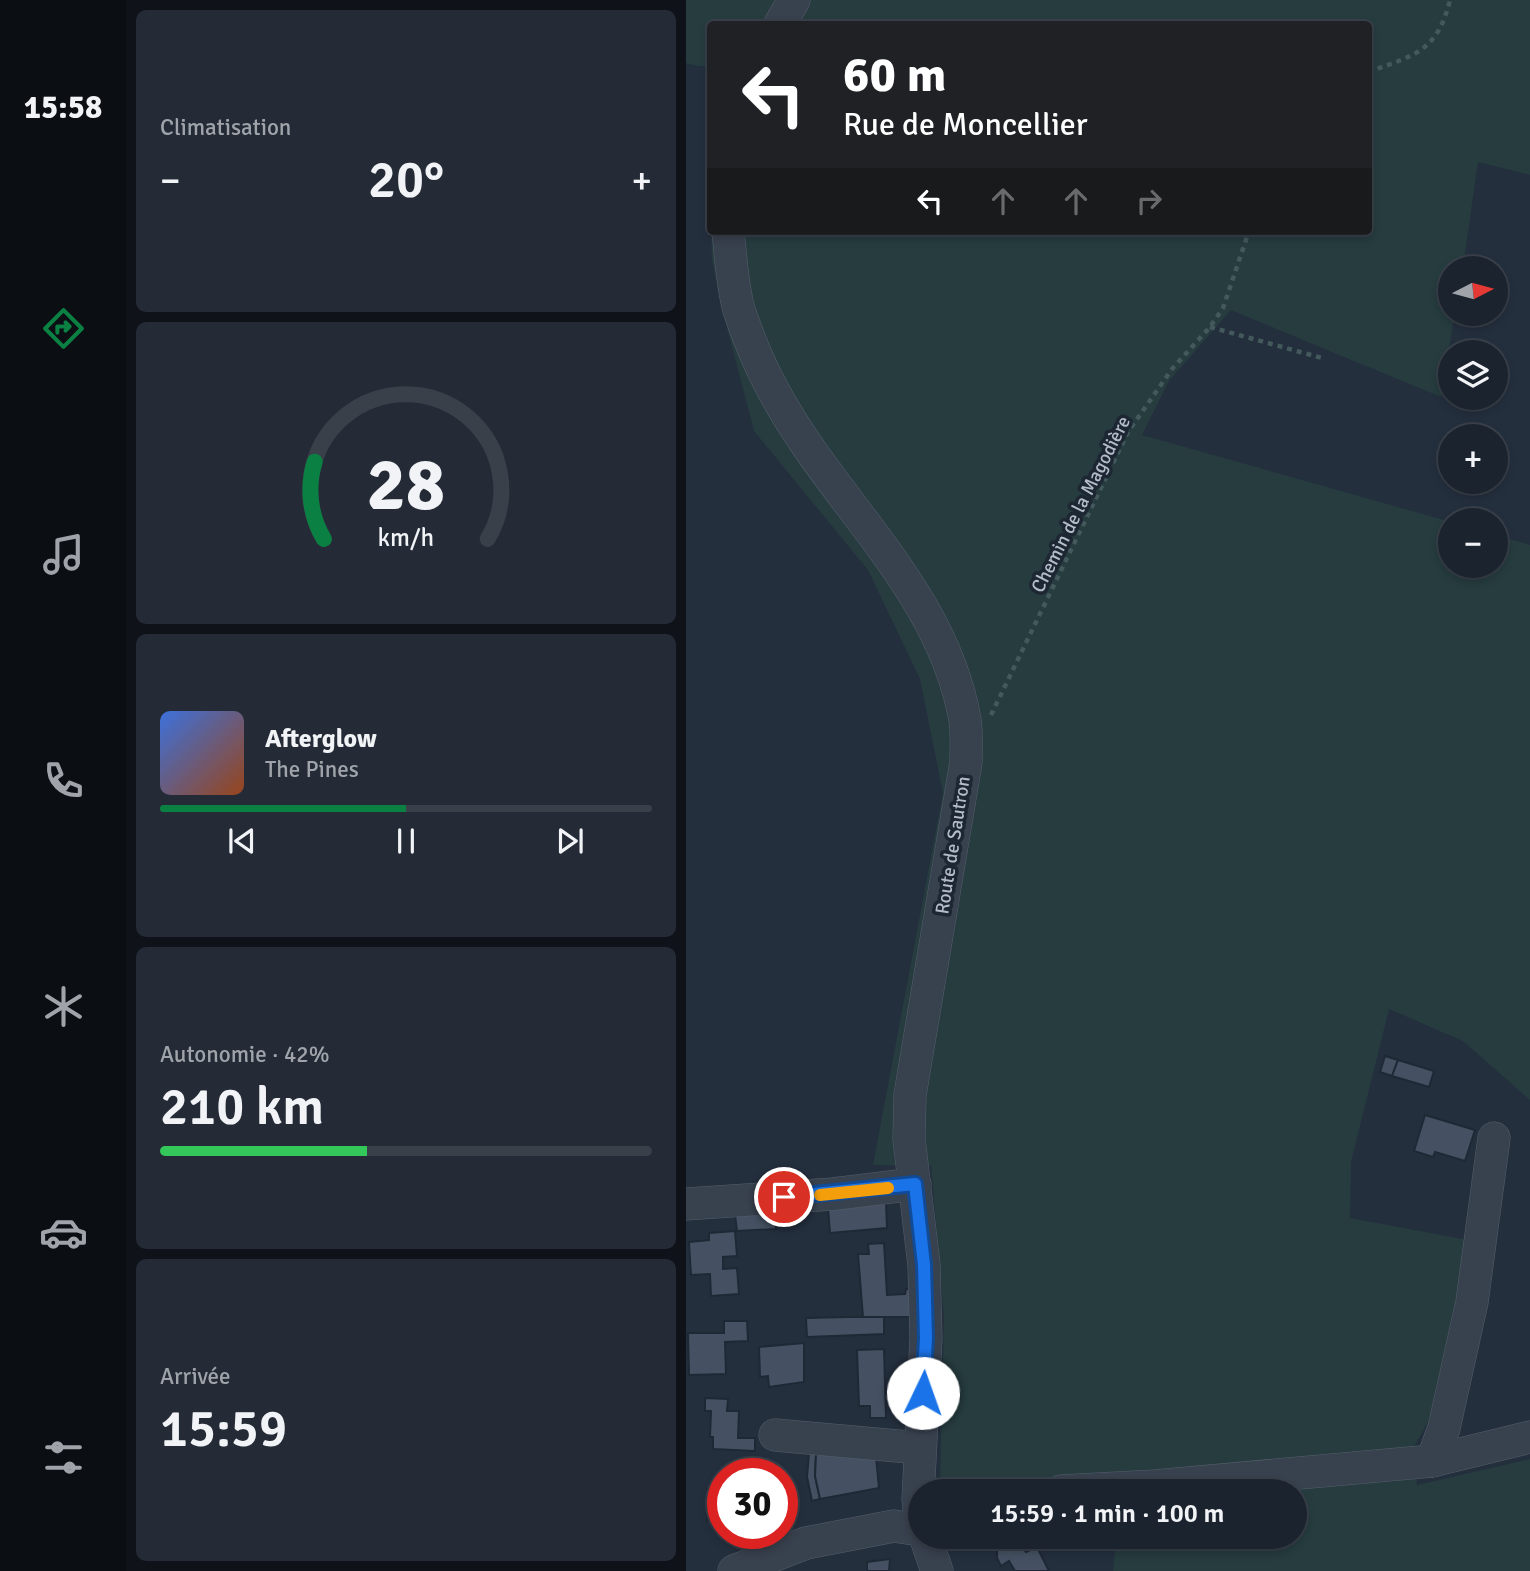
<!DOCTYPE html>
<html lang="fr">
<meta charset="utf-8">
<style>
body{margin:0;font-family:Signika,sans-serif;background:#242b36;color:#f1f3f6;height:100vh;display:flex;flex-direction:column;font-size:26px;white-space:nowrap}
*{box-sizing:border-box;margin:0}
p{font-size:23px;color:#a0a4aa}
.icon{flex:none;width:38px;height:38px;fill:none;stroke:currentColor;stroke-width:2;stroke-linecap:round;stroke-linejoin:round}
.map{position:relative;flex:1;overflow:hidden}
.side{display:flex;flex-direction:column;gap:10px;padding:10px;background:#0f1319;width:560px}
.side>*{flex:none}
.banner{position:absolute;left:21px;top:21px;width:665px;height:214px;border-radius:7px;box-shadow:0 4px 10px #0003,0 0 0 2px #39404a;background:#202124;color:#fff;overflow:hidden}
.needle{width:46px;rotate:84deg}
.tools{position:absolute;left:752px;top:256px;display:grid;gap:14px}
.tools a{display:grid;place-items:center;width:70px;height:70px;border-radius:50%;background:#1b232e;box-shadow:0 4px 10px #0003,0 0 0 2px #39404a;font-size:35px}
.speed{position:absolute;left:21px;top:1458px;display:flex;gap:14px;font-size:35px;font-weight:700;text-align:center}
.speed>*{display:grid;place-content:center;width:91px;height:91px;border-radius:50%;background:#1b232e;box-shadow:0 4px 10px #0003,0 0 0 2px #39404a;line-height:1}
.speed .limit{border:10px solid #d22;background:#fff;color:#111}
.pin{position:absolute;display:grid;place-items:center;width:60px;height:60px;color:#fff;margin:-30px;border:4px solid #fff;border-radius:50%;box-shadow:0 2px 7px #0007}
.me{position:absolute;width:77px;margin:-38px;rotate:3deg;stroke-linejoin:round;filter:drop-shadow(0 0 5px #0008)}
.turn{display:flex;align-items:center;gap:24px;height:147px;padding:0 21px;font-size:32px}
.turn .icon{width:91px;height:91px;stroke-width:2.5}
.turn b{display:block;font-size:49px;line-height:60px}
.lanes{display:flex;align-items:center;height:66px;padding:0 21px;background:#0003;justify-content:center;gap:35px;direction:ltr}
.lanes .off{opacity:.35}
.big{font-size:52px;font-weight:600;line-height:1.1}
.side .widget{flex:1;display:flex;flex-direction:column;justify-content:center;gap:10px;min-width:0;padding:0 24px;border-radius:10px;background:#242b36}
.side .dial{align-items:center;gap:0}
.dial svg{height:182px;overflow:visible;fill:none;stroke:#39404a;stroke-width:7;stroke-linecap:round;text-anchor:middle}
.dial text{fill:#f1f3f6;stroke:none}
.song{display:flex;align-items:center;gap:21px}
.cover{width:84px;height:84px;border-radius:10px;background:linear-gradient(135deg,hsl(220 70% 55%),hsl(20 70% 35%))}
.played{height:7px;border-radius:4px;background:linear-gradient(90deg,#0b8043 50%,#39404a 50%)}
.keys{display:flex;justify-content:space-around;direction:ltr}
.heat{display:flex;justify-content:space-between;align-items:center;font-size:38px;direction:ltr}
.charge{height:10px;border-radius:5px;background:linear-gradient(90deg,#34c759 42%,#39404a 0)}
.trip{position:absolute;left:222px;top:1479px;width:399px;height:70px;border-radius:35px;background:#1b232e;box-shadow:0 4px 10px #0003,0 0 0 2px #39404a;font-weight:600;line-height:70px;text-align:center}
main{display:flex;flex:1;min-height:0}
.dock{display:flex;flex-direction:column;width:126px;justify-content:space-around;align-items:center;background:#0b0e12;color:#a0a4aa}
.dock .icon{width:49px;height:49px}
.dock .active{color:#0b8043}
.dock b{font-size:32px;color:#f1f3f6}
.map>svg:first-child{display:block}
.green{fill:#263c3f}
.building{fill:#455162;stroke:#1f2835;stroke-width:2}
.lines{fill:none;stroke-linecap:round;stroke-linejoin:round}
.minor-casing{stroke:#565f6c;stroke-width:33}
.path{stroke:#44595c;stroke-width:4.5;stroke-dasharray:5 5;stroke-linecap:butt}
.minor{stroke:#38414e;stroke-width:32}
.route-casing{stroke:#114b97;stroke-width:18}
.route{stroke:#1a73e8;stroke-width:12}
.slow{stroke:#f59e0b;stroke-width:12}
.labels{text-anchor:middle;stroke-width:7;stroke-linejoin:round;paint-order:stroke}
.street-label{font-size:19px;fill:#b4bcc9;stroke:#1d2633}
</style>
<main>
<nav class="dock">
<b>15:58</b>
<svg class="icon active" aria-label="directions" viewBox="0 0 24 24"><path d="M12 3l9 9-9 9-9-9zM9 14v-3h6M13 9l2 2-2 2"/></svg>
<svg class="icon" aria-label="music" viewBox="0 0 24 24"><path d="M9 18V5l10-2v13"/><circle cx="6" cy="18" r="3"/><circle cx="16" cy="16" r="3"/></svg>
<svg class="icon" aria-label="phone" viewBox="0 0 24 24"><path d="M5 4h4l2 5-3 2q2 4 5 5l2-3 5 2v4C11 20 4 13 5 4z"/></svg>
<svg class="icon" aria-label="climate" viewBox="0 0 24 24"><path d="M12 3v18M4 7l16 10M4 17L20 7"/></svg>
<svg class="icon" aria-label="car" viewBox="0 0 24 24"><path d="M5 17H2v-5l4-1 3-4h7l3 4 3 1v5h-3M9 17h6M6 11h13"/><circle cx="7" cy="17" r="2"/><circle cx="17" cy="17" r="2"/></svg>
<svg class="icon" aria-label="filters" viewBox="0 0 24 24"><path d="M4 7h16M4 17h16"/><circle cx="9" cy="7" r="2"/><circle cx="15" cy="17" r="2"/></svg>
</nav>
<section class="side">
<div class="widget"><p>Climatisation</p>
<div class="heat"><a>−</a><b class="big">20°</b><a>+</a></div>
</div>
<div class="widget dial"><svg viewBox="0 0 100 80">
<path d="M14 69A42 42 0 1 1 86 69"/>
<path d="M14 69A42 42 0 0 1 10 35" stroke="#0b8043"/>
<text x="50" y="56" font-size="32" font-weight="700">28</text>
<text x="50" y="72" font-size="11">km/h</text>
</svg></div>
<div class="widget">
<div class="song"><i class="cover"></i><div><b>Afterglow</b><p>The Pines</p></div></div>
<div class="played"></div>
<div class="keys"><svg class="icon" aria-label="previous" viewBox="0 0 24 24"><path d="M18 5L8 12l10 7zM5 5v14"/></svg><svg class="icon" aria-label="pause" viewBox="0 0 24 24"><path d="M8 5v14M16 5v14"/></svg><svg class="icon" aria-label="next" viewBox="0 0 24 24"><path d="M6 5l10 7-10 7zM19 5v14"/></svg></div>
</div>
<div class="widget"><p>Autonomie · 42%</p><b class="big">210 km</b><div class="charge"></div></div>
<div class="widget"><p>Arrivée</p><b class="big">15:59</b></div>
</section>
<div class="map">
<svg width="844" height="1571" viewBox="0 0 844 1571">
<rect width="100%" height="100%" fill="#242f3e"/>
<polygon class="green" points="0,0 844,0 844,175 792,162 777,268 765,268 765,313 769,313 755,397 545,310 483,381 456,435 765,522 765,565 810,565 810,535 844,545 844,1100 777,1041 703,1009 665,1162 664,1218 782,1240 748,1412 728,1446 731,1485 844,1459 844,1571 427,1571 430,1537 609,1536 609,1491 435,1491 436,1474 254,1483 258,1317 245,1166 187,1165 257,793 234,679 182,570 68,431 34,301 26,259 25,231 682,231 682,24 24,24 24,66 11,66 0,63"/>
<g class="building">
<polygon points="699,1056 712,1060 706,1076 694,1072"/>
<polygon points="712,1060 748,1071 743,1087 706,1076"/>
<polygon points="739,1115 789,1130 779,1161 749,1152 747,1157 728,1151"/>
<polygon points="200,1203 201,1228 144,1233 142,1208"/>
<polygon points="88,1212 90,1229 51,1231 49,1215"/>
<polygon points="49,1231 51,1256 37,1257 37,1269 51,1268 53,1294 25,1296 24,1274 5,1275 3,1242 23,1240 23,1233"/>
<polygon points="198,1243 201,1295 219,1294 220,1289 229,1289 231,1317 177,1317 172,1254 183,1254 182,1244"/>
<polygon points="162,1317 198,1317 198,1334 121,1337 120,1318"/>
<polygon points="38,1321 61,1321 62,1341 39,1342 40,1374 3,1375 2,1333 38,1333"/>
<polygon points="118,1343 118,1382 83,1387 82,1376 74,1377 73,1347"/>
<polygon points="198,1349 200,1418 184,1418 184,1406 173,1406 171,1350"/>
<polygon points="19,1398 42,1399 41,1411 53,1411 52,1438 69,1438 69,1451 27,1449 27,1437 24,1437 25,1411 19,1411"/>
<polygon points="123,1453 130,1454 129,1476 134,1499 126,1501 121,1477"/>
<polygon points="130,1454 190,1457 193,1488 134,1499 129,1476"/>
<polygon points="37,1488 37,1521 21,1521 21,1489"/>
<polygon points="325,1537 331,1540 340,1552 351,1547 363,1571 329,1571 323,1561 315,1566 311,1558 311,1545"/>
<polygon points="204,1559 203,1571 181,1571 181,1562"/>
</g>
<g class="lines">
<defs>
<g id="minor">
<polyline points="94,24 108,0"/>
<path d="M42 231C45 257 46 285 53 310 61 334 74 366 86 388 145 501 256 588 279 720 281 733 280 748 280 762L224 1095 223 1139 238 1265 240 1338 232 1499 234 1518"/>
<polyline points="0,1204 147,1194 229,1184"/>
<polyline points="89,1435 234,1448"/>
<polyline points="746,1461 758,1428 786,1302 808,1138"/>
<polyline points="375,1491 469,1486 746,1461 844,1437"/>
<polyline points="239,1536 251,1571"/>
<polyline points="48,1571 120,1543 208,1526 234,1530"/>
</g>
</defs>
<use href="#minor" class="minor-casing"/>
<g class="path">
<path d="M682 72C729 55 751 52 764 0"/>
<polyline points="524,327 636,358"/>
<polyline points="305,715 442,432 486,369 524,327 537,308 563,231"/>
</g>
<use href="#minor" class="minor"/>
</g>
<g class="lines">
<defs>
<polyline id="route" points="98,1197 229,1184 238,1265 240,1338 237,1393"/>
</defs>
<use href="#route" class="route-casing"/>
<use href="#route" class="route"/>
<polyline class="slow" points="134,1195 202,1188"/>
</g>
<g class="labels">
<g class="street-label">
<text transform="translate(394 504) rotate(-63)" y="7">Chemin de la Magodière</text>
<text transform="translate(266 845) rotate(-81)" y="7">Route de Sautron</text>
</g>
</g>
</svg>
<div class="tools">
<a><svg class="needle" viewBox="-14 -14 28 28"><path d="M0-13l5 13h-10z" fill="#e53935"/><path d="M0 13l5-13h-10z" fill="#a0a4aa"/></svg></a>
<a><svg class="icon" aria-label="layers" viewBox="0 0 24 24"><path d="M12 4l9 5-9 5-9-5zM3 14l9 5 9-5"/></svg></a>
<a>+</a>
<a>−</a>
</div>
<div class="speed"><div class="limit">30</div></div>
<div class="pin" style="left:98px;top:1197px;background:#d93025"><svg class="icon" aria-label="arrive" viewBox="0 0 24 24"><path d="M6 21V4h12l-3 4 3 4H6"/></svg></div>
<svg class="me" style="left:237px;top:1393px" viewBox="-20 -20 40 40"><circle r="19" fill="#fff"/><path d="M0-13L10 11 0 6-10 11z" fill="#1a73e8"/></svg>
<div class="trip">15:59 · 1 min · 100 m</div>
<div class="banner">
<div class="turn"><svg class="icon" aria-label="left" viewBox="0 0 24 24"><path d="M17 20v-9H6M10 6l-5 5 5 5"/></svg><div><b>60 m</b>Rue de Moncellier</div></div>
<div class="lanes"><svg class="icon" aria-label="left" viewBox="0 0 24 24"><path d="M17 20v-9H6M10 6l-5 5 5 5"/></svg><svg class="icon off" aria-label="ahead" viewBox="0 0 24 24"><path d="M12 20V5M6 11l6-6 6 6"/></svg><svg class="icon off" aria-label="ahead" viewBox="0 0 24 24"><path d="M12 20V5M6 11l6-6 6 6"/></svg><svg class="icon off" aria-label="right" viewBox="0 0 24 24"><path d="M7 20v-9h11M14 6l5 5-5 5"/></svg></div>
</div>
</div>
</main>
